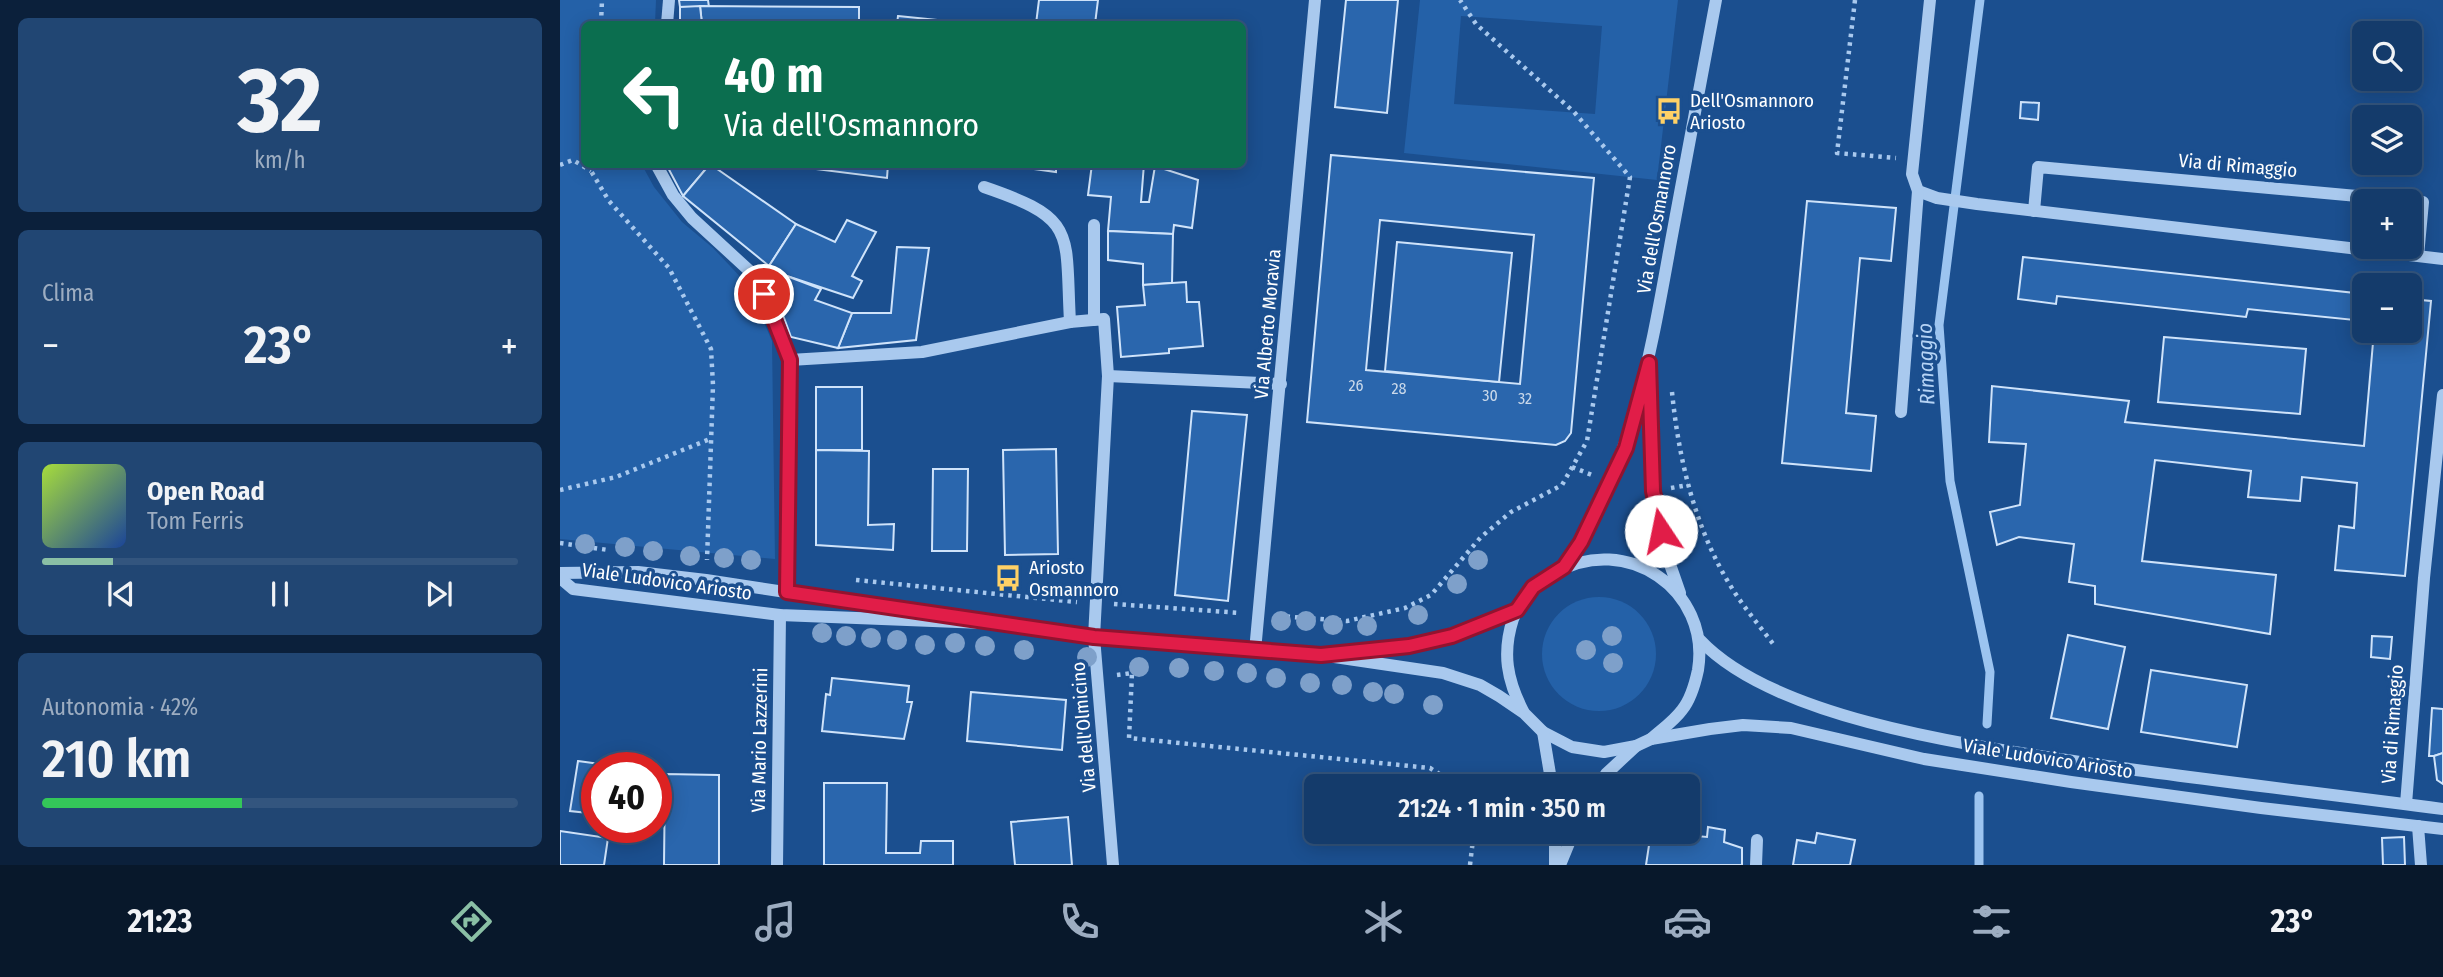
<!DOCTYPE html>
<html lang="it">
<meta charset="utf-8">
<style>
body{margin:0;font-family:"Fira Sans Condensed",sans-serif;background:#214673;color:#f1f3f6;height:100vh;display:flex;flex-direction:column;font-size:26px;white-space:nowrap}
*{box-sizing:border-box;margin:0}
p{font-size:23px;color:#9dadc1}
.icon{flex:none;width:38px;height:38px;fill:none;stroke:currentColor;stroke-width:2;stroke-linecap:round;stroke-linejoin:round}
.map{position:relative;flex:1;overflow:hidden}
.sheet{display:flex;flex-direction:column;gap:18px;padding:18px;background:#0b203b;width:560px}
.sheet>*{flex:none}
.guide{position:absolute;left:21px;top:21px;width:665px;height:147px;border-radius:10px;box-shadow:0 4px 18px #0003,0 0 0 2px #33557e;background:#0b6e4f;color:#fff;overflow:hidden}
.fabs{position:absolute;left:1792px;top:21px;display:grid;gap:14px}
.fabs a{display:grid;place-items:center;width:70px;height:70px;border-radius:10px;background:#143b6b;box-shadow:0 4px 18px #0003,0 0 0 2px #33557e;font-size:35px}
.speed{position:absolute;left:21px;top:752px;display:flex;gap:14px;font-size:35px;font-weight:700;text-align:center}
.speed>*{display:grid;place-content:center;width:91px;height:91px;border-radius:50%;background:#143b6b;box-shadow:0 4px 18px #0003,0 0 0 2px #33557e;line-height:1}
.speed .limit{border:10px solid #d22;background:#fff;color:#111}
.pin{position:absolute;display:grid;place-items:center;width:60px;height:60px;color:#fff;margin:-30px;border:4px solid #fff;border-radius:50%;box-shadow:0 2px 7px #0007}
.me{position:absolute;width:77px;margin:-38px;rotate:349deg;stroke-linejoin:round;filter:drop-shadow(0 0 5px #0008)}
.turn{display:flex;align-items:center;gap:24px;height:147px;padding:0 28px;font-size:32px}
.turn .icon{width:91px;height:91px;stroke-width:2.5}
.turn b{display:block;font-size:49px;line-height:60px}
.big{font-size:52px;font-weight:600;line-height:1.1}
.sheet .widget{flex:1;display:flex;flex-direction:column;justify-content:center;gap:10px;min-width:0;padding:0 24px;border-radius:10px;background:#214673}
.sheet .dial{align-items:center;gap:0}
.dial b{font-size:91px;line-height:1}
.song{display:flex;align-items:center;gap:21px}
.cover{width:84px;height:84px;border-radius:10px;background:linear-gradient(135deg,hsl(80 70% 55%),hsl(220 70% 35%))}
.played{height:7px;border-radius:4px;background:linear-gradient(90deg,#8abfa5 15%,#33557e 15%)}
.keys{display:flex;justify-content:space-around;direction:ltr}
.heat{display:flex;justify-content:space-between;align-items:center;font-size:38px;direction:ltr}
.charge{height:10px;border-radius:5px;background:linear-gradient(90deg,#34c759 42%,#33557e 0)}
.trip{position:absolute;left:744px;top:774px;width:396px;height:70px;border-radius:10px;background:#143b6b;box-shadow:0 4px 18px #0003,0 0 0 2px #33557e;font-weight:600;line-height:70px;text-align:center}
.tab-bar{display:flex;height:112px;justify-content:space-around;align-items:center;background:#08182b;color:#9dadc1}
.tab-bar .icon{width:49px;height:49px}
.tab-bar .active{color:#8abfa5}
.tab-bar b{font-size:32px;color:#f1f3f6}
main{display:flex;flex:1;min-height:0}
.map>svg:first-child{display:block}
.green{fill:#2461a8;fill-rule:evenodd}
.lines{fill:none;stroke-linecap:round;stroke-linejoin:round}
.stream{stroke:#9cc4f0;stroke-width:9}
.building{fill:#2a66ad;stroke:#cfe3fa;stroke-width:2;fill-rule:evenodd}
.path{stroke:#a9c9ee;stroke-width:4.5;stroke-dasharray:3.5 5;stroke-linecap:butt}
.minor{stroke:#a9c9ee;stroke-width:12}
.tree{fill:#7ea0ca}
.route-casing{stroke:#92132f;stroke-width:18}
.route{stroke:#e11d48;stroke-width:12}
.labels{text-anchor:middle;stroke-width:7;stroke-linejoin:round;paint-order:stroke}
.number-label{font-size:16px;fill:#cad9ea}
.poi-label{font-size:19px;fill:#fff;stroke:#1b4f8f;text-anchor:start}
.street-label{font-size:19px;fill:#fff;stroke:#1b4f8f}
.water-label{font-size:21px;font-style:italic;fill:#b5d3f5;stroke:#1b4f8f}
</style>
<main>
<section class="sheet">
<div class="widget dial"><b>32</b><p>km/h</p></div>
<div class="widget"><p>Clima</p>
<div class="heat"><a>−</a><b class="big">23°</b><a>+</a></div>
</div>
<div class="widget">
<div class="song"><i class="cover"></i><div><b>Open Road</b><p>Tom Ferris</p></div></div>
<div class="played"></div>
<div class="keys"><svg class="icon" aria-label="previous" viewBox="0 0 24 24"><path d="M18 5L8 12l10 7zM5 5v14"/></svg><svg class="icon" aria-label="pause" viewBox="0 0 24 24"><path d="M8 5v14M16 5v14"/></svg><svg class="icon" aria-label="next" viewBox="0 0 24 24"><path d="M6 5l10 7-10 7zM19 5v14"/></svg></div>
</div>
<div class="widget"><p>Autonomia · 42%</p><b class="big">210 km</b><div class="charge"></div></div>
</section>
<div class="map">
<svg width="1883" height="865" viewBox="0 0 1883 865">
<rect width="100%" height="100%" fill="#1b4f8f"/>
<g class="green">
<polygon points="0,0 96,0 95,24 24,24 24,164 82,165 94,187 122,222 153,248 188,285 212,341 215,559 0,539"/>
<path d="M860 0H1118L1097 180 844 153ZM901 16 1042 26 1035 114 894 104Z"/>
<circle cx="1039" cy="654" r="57"/>
</g>
<g class="lines">
<g class="stream">
<polyline points="1420,0 1379,325 1390,481 1430,672 1427,724"/>
<polyline points="1419,865 1419,796"/>
</g>
</g>
<g class="building">
<polygon points="119,0 148,0 149,7 120,7"/>
<polygon points="479,0 538,0 535,24 476,24"/>
<polygon points="786,0 838,0 827,113 775,107"/>
<polygon points="140,6 299,7 299,24 142,24"/>
<polygon points="140,6 142,24 120,24 120,7"/>
<polygon points="338,16 398,22 397,24 337,24"/>
<polygon points="1461,102 1479,103 1478,120 1460,118"/>
<path d="M771 155 1034 178 1011 433 1005 441 996 445 747 422ZM820 220 974 235 960 384 806 370Z"/>
<polygon points="106,164 150,164 123,196"/>
<polygon points="150,164 236,224 209,266 123,196"/>
<polygon points="216,164 328,164 327,178"/>
<polygon points="438,164 496,164 496,172"/>
<polygon points="532,164 584,164 581,202 589,202 595,166 638,180 632,228 614,225 613,234 548,231 551,197 528,195"/>
<polygon points="1247,201 1336,208 1331,261 1300,258 1286,413 1316,416 1311,471 1222,463"/>
<polygon points="287,220 316,232 292,276 302,281 293,298 224,275 209,266 236,224 275,242"/>
<polygon points="548,231 613,234 612,283 583,285 583,264 548,260"/>
<polygon points="837,242 952,253 939,382 825,371"/>
<polygon points="337,247 369,248 356,340 278,348 292,313 331,313"/>
<polygon points="1463,257 1804,294 1804,321 1688,309 1686,317 1497,296 1496,304 1458,299"/>
<polygon points="224,275 261,289 255,300 292,313 278,348 231,337 216,296"/>
<polygon points="626,282 627,302 639,302 643,346 609,349 609,353 561,357 557,307 585,305 583,285"/>
<polygon points="1850,299 1871,301 1845,576 1775,570 1779,526 1794,528 1797,483 1742,477 1740,501 1688,497 1691,471 1595,460 1582,561 1716,575 1710,634 1535,604 1535,586 1509,582 1514,544 1459,537 1437,545 1430,512 1460,505 1466,444 1429,442 1432,386 1569,401 1565,422 1804,446 1814,331 1850,331"/>
<polygon points="1604,337 1746,349 1740,414 1598,402"/>
<rect x="256" y="387" width="46" height="63"/>
<polygon points="632,411 687,415 668,601 615,595"/>
<polygon points="496,449 498,554 445,555 443,450"/>
<polygon points="256,450 309,451 308,525 334,524 333,550 256,545"/>
<polygon points="373,469 408,469 407,551 372,551"/>
<polygon points="1508,635 1565,647 1548,729 1491,718"/>
<polygon points="1812,636 1832,637 1830,659 1811,657"/>
<polygon points="1591,670 1687,685 1677,747 1581,732"/>
<polygon points="272,678 349,686 347,702 352,702 344,739 262,731 266,694 270,695"/>
<polygon points="411,692 506,700 502,750 407,741"/>
<polygon points="1872,708 1883,709 1883,753 1874,756 1869,756"/>
<polygon points="1883,753 1883,784 1877,780 1874,756"/>
<polygon points="18,761 62,767 37,768 37,814 10,811"/>
<polygon points="105,774 159,775 159,865 104,865"/>
<polygon points="264,783 327,783 326,853 360,853 361,841 393,841 393,865 264,865"/>
<polygon points="508,817 512,865 455,865 451,822"/>
<polygon points="1148,827 1165,830 1164,842 1182,848 1182,865 1086,865 1091,832 1147,837"/>
<polygon points="0,831 48,838 44,865 0,865"/>
<polygon points="1257,833 1295,840 1290,865 1233,865 1237,840 1255,843"/>
<polygon points="1844,837 1845,865 1823,865 1822,838"/>
</g>
<g class="lines">
<g class="path">
<polyline points="1295,0 1277,153 1336,158"/>
<polyline points="41,24 42,0"/>
<polyline points="32,164 31,171 49,201 109,268 151,349 153,385 147,560"/>
<polyline points="0,165 13,160 31,171"/>
<path d="M1112 392C1119 462 1136 533 1175 593 1187 611 1201 628 1214 645"/>
<polyline points="1012,467 1032,475"/>
<polyline points="1111,488 1128,485"/>
<polyline points="0,490 56,477 150,439"/>
<polyline points="0,543 48,550"/>
<polyline points="296,580 517,602"/>
<polyline points="554,604 681,613"/>
<polyline points="718,616 787,621 845,608 871,595 921,537 951,512 1002,485 1027,441 1070,177 1014,112 916,24 900,0"/>
<polyline points="557,675 572,673 569,738 870,768 898,786"/>
<polyline points="910,865 914,831"/>
</g>
<g class="minor">
<polyline points="1370,0 1352,174 1358,191 1377,198 1417,204 1883,259"/>
<polyline points="107,24 109,0"/>
<polyline points="96,164 113,195 132,218 194,275 230,360 227,592"/>
<path d="M424 187C518 219 505 231 510 322"/>
<polyline points="1474,211 1478,167 1863,202 1858,256"/>
<polyline points="534,320 534,225"/>
<polyline points="230,360 362,352 510,322 544,319 548,376 534,637 553,865"/>
<polyline points="548,376 721,384"/>
<polyline points="1089,377 1093,491 1105,550 1120,593"/>
<polyline points="1341,412 1358,191"/>
<path d="M1004 567C1072 467 1090 357 1111 241 1126 161 1141 80 1156 0"/>
<polyline points="0,573 78,572 146,580 377,615"/>
<polyline points="0,578 13,589 220,615 449,624 534,637 761,655 883,673 920,685 939,696 964,713 983,732 1012,747 1044,752 1076,746 1091,739 1150,729 1183,725 1231,728 1364,759 1511,782 1701,808 1883,829"/>
<path d="M1140 640C1218 723 1430 748 1540 765 1654 781 1769 794 1883 809"/>
<polyline points="695,651 755,0"/>
<path d="M783 653C850 646 894 637 956 610"/>
<path d="M963 711C947 680 942 653 953 619 961 598 976 584 995 573 1066 532 1151 590 1138 670 1135 684 1131 699 1122 710 1114 721 1101 730 1091 739"/>
<polyline points="983,732 992,786"/>
<polyline points="1039,786 1046,774 1076,746"/>
<polyline points="1846,804 1864,578 1883,395"/>
<polyline points="1858,826 1861,865"/>
<polyline points="217,865 220,615"/>
<polyline points="995,865 995,831"/>
<polyline points="1000,865 1014,831"/>
<polyline points="1196,865 1197,840"/>
</g>
</g>
<g class="tree">
<circle cx="25" cy="544" r="10"/>
<circle cx="65" cy="547" r="10"/>
<circle cx="93" cy="551" r="10"/>
<circle cx="130" cy="556" r="10"/>
<circle cx="164" cy="558" r="10"/>
<circle cx="191" cy="560" r="10"/>
<circle cx="918" cy="560" r="10"/>
<circle cx="897" cy="584" r="10"/>
<circle cx="858" cy="615" r="10"/>
<circle cx="721" cy="621" r="10"/>
<circle cx="746" cy="621" r="10"/>
<circle cx="773" cy="625" r="10"/>
<circle cx="807" cy="626" r="10"/>
<circle cx="262" cy="633" r="10"/>
<circle cx="286" cy="636" r="10"/>
<circle cx="1052" cy="636" r="10"/>
<circle cx="311" cy="638" r="10"/>
<circle cx="337" cy="640" r="10"/>
<circle cx="395" cy="643" r="10"/>
<circle cx="365" cy="645" r="10"/>
<circle cx="425" cy="646" r="10"/>
<circle cx="464" cy="650" r="10"/>
<circle cx="1026" cy="650" r="10"/>
<circle cx="527" cy="657" r="10"/>
<circle cx="1053" cy="663" r="10"/>
<circle cx="579" cy="667" r="10"/>
<circle cx="619" cy="668" r="10"/>
<circle cx="654" cy="671" r="10"/>
<circle cx="687" cy="673" r="10"/>
<circle cx="716" cy="678" r="10"/>
<circle cx="750" cy="683" r="10"/>
<circle cx="782" cy="685" r="10"/>
<circle cx="813" cy="692" r="10"/>
<circle cx="834" cy="694" r="10"/>
<circle cx="873" cy="705" r="10"/>
</g>
<g class="lines">
<defs>
<polyline id="route" points="204,294 230,360 227,592 534,637 761,655 849,646 892,636 957,610 973,587 1004,567 1021,542 1066,448 1089,363 1093,491 1101,531"/>
</defs>
<use href="#route" class="route-casing"/>
<use href="#route" class="route"/>
</g>
<defs>
<symbol id="bus-bare" viewBox="-9 -9 18 18"><path d="M-5-6H5V4H4V6H2V4H-2V6H-4V4H-5ZM-3.5-4V0h7V-4ZM-3.5 1.2v1.5H-2V1.2ZM2 1.2v1.5H3.5V1.2Z" fill="#ffd166" stroke="#1b4f8f" stroke-width="2.5" paint-order="stroke"/></symbol>
</defs>
<g fill-rule="evenodd">
<use href="#bus-bare" x="1090" y="92" width="38" height="38"/>
<use href="#bus-bare" x="429" y="559" width="38" height="38"/>
</g>
<g class="labels">
<g class="number-label">
<text x="796" y="391">26</text>
<text x="839" y="394">28</text>
<text x="930" y="401">30</text>
<text x="965" y="404">32</text>
</g>
<g class="poi-label">
<text x="1130" y="107">Dell'Osmannoro<tspan x="1130" dy="22">Ariosto</tspan></text>
<text x="469" y="574">Ariosto<tspan x="469" dy="22">Osmannoro</tspan></text>
</g>
<g class="street-label">
<text transform="translate(1678 165) rotate(5)" y="7">Via di Rimaggio</text>
<text transform="translate(1096 219) rotate(-80)" y="7">Via dell'Osmannoro</text>
<text transform="translate(707 324) rotate(-85)" y="7">Via Alberto Moravia</text>
<text transform="translate(107 581) rotate(8)" y="7">Viale Ludovico Ariosto</text>
<text transform="translate(1832 724) rotate(-86)" y="7">Via di Rimaggio</text>
<text transform="translate(523 727) rotate(-95)" y="7">Via dell'Olmicino</text>
<text transform="translate(199 740) rotate(-89)" y="7">Via Mario Lazzerini</text>
<text transform="translate(1488 758) rotate(9)" y="7">Viale Ludovico Ariosto</text>
</g>
<g class="water-label">
<text transform="translate(1366 364) rotate(-92)" y="7">Rimaggio</text>
</g>
</g>
</svg>
<div class="fabs">
<a><svg class="icon" aria-label="search" viewBox="0 0 24 24"><circle cx="10" cy="10" r="6"/><path d="M15 15l6 6"/></svg></a>
<a><svg class="icon" aria-label="layers" viewBox="0 0 24 24"><path d="M12 4l9 5-9 5-9-5zM3 14l9 5 9-5"/></svg></a>
<a>+</a>
<a>−</a>
</div>
<div class="speed"><div class="limit">40</div></div>
<div class="pin" style="left:204px;top:294px;background:#d93025"><svg class="icon" aria-label="arrive" viewBox="0 0 24 24"><path d="M6 21V4h12l-3 4 3 4H6"/></svg></div>
<svg class="me" style="left:1101px;top:531px" viewBox="-20 -20 40 40"><circle r="19" fill="#fff"/><path d="M0-13L10 11 0 6-10 11z" fill="#e11d48"/></svg>
<div class="trip">21:24 · 1 min · 350 m</div>
<div class="guide">
<div class="turn"><svg class="icon" aria-label="left" viewBox="0 0 24 24"><path d="M17 20v-9H6M10 6l-5 5 5 5"/></svg><div><b>40 m</b>Via dell'Osmannoro</div></div>
</div>
</div>
</main>
<nav class="tab-bar">
<b>21:23</b>
<svg class="icon active" aria-label="directions" viewBox="0 0 24 24"><path d="M12 3l9 9-9 9-9-9zM9 14v-3h6M13 9l2 2-2 2"/></svg>
<svg class="icon" aria-label="music" viewBox="0 0 24 24"><path d="M9 18V5l10-2v13"/><circle cx="6" cy="18" r="3"/><circle cx="16" cy="16" r="3"/></svg>
<svg class="icon" aria-label="phone" viewBox="0 0 24 24"><path d="M5 4h4l2 5-3 2q2 4 5 5l2-3 5 2v4C11 20 4 13 5 4z"/></svg>
<svg class="icon" aria-label="climate" viewBox="0 0 24 24"><path d="M12 3v18M4 7l16 10M4 17L20 7"/></svg>
<svg class="icon" aria-label="car" viewBox="0 0 24 24"><path d="M5 17H2v-5l4-1 3-4h7l3 4 3 1v5h-3M9 17h6M6 11h13"/><circle cx="7" cy="17" r="2"/><circle cx="17" cy="17" r="2"/></svg>
<svg class="icon" aria-label="filters" viewBox="0 0 24 24"><path d="M4 7h16M4 17h16"/><circle cx="9" cy="7" r="2"/><circle cx="15" cy="17" r="2"/></svg>
<b>23°</b>
</nav>
